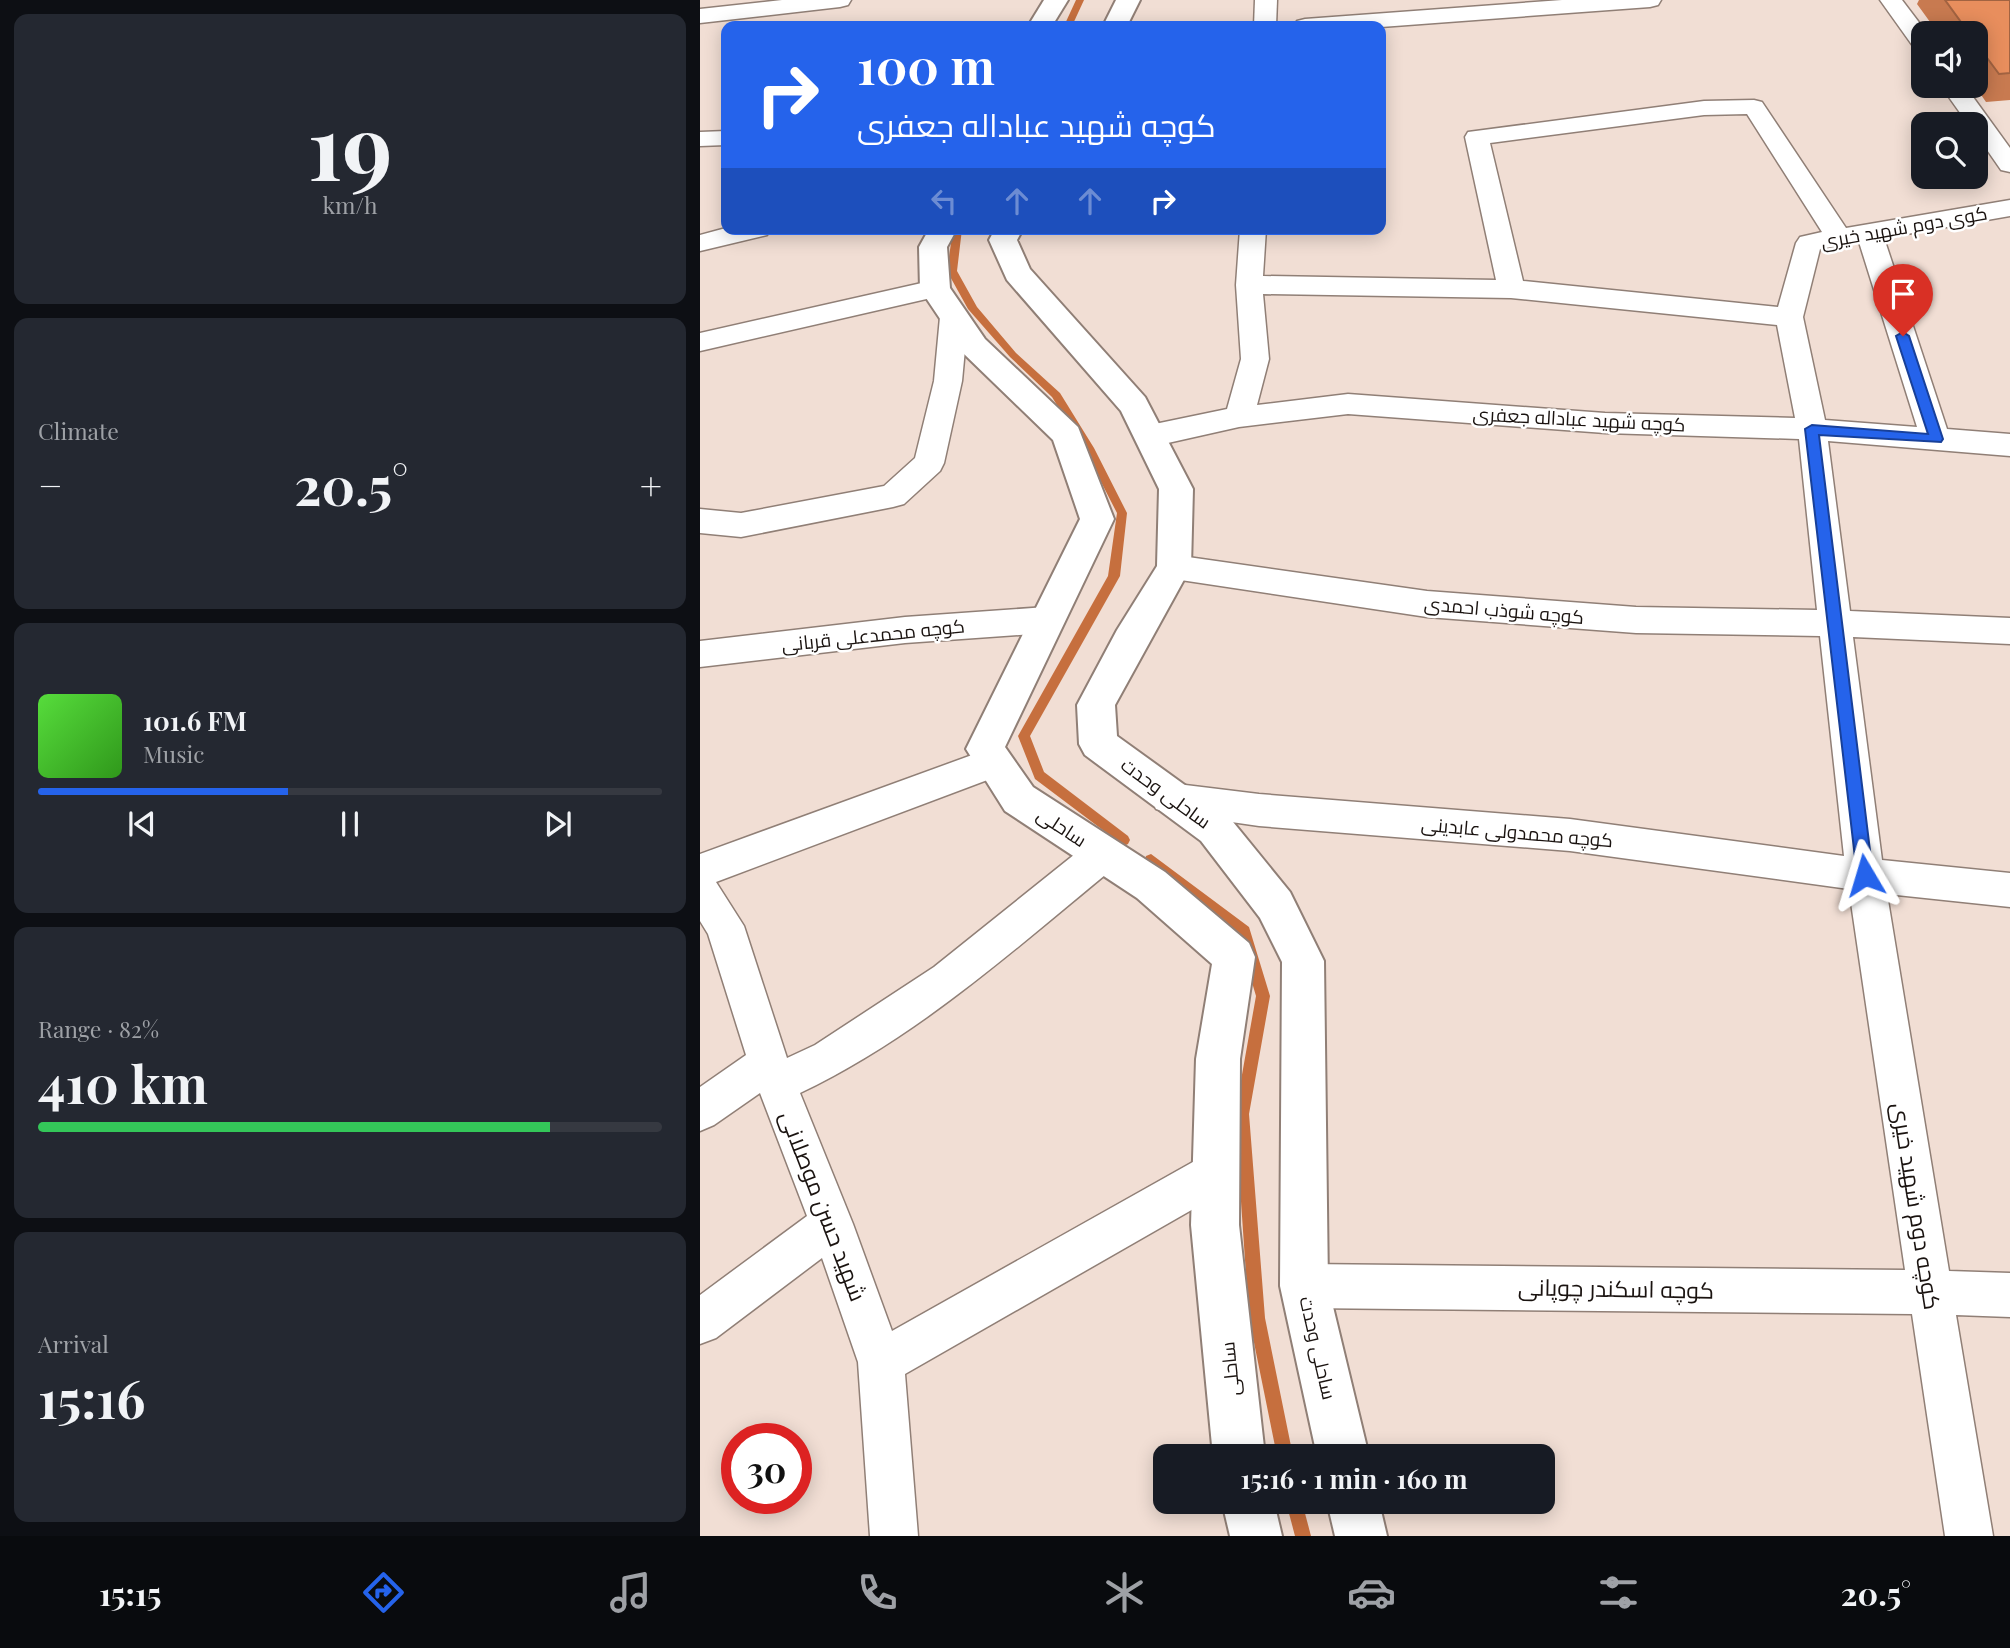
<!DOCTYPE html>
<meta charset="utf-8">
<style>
body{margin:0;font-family:"Playfair Display",Cairo,serif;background:#242831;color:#f1f3f6;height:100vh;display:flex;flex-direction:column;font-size:26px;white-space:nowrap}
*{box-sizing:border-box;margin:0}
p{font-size:23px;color:#9ea1a6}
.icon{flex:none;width:38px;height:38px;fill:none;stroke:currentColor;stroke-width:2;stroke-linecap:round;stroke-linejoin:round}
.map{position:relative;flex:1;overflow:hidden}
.sheet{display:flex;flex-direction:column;gap:14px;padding:14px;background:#0d0f14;width:700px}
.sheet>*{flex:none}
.guide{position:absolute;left:21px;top:21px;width:665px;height:214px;border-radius:14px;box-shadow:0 4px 18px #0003;background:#2563eb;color:#fff;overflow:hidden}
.controls{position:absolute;left:1211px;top:21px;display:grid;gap:14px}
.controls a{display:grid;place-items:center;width:77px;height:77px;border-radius:14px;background:#171b24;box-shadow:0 4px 18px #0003;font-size:35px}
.speed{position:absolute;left:21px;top:1423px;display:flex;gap:14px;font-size:35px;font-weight:700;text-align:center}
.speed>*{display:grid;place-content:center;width:91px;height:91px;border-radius:50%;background:#171b24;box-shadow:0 4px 18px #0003;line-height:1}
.speed .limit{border:10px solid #d22;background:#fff;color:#111}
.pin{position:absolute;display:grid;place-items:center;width:60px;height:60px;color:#fff;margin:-72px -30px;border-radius:50% 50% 50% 0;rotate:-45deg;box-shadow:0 0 7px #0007}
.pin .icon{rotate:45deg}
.me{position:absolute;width:77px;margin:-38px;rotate:353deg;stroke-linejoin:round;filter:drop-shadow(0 0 5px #0008)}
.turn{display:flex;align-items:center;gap:24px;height:147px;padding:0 21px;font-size:32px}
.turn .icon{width:91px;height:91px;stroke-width:2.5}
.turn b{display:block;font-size:49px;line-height:60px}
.lanes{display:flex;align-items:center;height:66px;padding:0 21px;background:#0003;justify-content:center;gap:35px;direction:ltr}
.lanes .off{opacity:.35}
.big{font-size:52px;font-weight:700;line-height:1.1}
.sheet .tile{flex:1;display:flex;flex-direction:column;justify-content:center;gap:10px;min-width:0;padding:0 24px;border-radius:14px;background:#242831}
.sheet .dial{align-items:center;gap:0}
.dial b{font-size:91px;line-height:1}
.song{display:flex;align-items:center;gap:21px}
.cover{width:84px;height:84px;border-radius:10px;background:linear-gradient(135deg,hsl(110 70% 55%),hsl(110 70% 35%))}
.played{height:7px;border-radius:4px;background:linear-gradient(90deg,#2563eb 40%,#363941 40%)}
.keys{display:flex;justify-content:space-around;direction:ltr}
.heat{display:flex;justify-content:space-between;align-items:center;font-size:38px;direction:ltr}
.charge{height:10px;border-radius:5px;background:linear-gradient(90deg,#34c759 82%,#363941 0)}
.trip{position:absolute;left:453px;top:1444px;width:402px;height:70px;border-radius:14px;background:#171b24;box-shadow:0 4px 18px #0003;font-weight:700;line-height:70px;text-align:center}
.tabs{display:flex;height:112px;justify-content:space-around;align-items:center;background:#090b0e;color:#9ea1a6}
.tabs .icon{width:49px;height:49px}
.tabs .active{color:#2563eb}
.tabs b{font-size:32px;color:#f1f3f6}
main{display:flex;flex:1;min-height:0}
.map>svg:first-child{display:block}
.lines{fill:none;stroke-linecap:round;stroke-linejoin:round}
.stream{fill:#c66f3e;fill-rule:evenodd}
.minor-casing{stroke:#907f76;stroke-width:3}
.tertiary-casing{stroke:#907f76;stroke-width:4}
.minor{fill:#fff;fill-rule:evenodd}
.tertiary{fill:#fff;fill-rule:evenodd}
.wall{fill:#c87a50}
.building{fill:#e88e5d;stroke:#a26341;stroke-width:2}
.route{fill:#2563eb;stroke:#184099;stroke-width:2}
.labels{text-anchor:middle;stroke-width:5;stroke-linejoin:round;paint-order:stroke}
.street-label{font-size:19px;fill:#1a1310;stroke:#fff}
.near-street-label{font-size:23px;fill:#1a1310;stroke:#fff}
</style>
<main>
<section class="sheet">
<div class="tile dial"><b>19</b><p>km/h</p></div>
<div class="tile"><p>Climate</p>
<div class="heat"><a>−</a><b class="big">20.5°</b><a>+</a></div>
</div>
<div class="tile">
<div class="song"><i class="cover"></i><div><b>101.6 FM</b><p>Music</p></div></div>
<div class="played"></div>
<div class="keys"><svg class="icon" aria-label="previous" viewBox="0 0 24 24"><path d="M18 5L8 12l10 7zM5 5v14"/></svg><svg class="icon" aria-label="pause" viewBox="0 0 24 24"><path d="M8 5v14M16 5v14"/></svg><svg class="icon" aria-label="next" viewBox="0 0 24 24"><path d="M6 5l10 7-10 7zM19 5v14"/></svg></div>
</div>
<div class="tile"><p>Range · 82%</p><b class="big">410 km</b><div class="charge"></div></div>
<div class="tile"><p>Arrival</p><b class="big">15:16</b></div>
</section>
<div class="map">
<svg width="1310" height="1536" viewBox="0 0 1310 1536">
<rect width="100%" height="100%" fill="#f1ded4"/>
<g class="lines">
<g class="stream">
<polygon points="376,0 384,0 372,26 364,26"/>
<polygon points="253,229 262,229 257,271 277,307 316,353 360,393 394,448 427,513 420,576 330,736 344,772 428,836 430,840 428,844 424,846 335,779 318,736 408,576 417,513 384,449 352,397 310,357 268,309 247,271"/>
<polygon points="451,854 549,927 570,996 549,1114 565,1318 593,1456 577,1456 549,1318 535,1114 556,996 538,935 446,864 445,860 446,856"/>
<polygon points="586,1502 602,1502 611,1536 595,1536"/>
</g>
<defs>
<g id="minor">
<polygon points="82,0 151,0 148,5 140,7 0,23 0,9"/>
<polygon points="555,0 577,0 576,26 554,26"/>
<polygon points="862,0 961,0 958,5 950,7 681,27 594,26 597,21 605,19"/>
<polygon points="1180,0 1202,0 1227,33 1223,33 1223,51 1215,49"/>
<polygon points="1241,86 1265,86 1310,148 1310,172 1301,170 1276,134 1276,124 1268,124"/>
<path d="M1054 100 1062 102 1146 228 1310 200V216L1184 238 1247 429 1310 434V456L1128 441 1150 611 1310 618V644L1153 637 1182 860 1310 873V907L1187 894 1249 1271 1310 1273V1317L1256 1315 1293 1536H1245L1212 1314 604 1308 588 1302 582 1286 588 1270 604 1264 1205 1270 1149 889 870 851 559 826 469 813 456 809 451 798 456 787 469 783 559 794 870 819 1144 856 1120 636 936 633 727 617 474 579 463 576 458 567 463 558 474 555 727 591 936 607 1117 610 1099 439 905 433 648 414 539 427 450 447 440 443 435 436 440 429 450 425 527 409 541 359 536 285 540 229H566L563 276 796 280 765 137 768 132 1004 101ZM1047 114 1122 232 1100 237 1096 243 1078 307 823 281 790 143 1004 115ZM1159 242 1217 427 1125 420 1103 317 1120 249ZM563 294 811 298 1077 325 1095 418 905 413 648 394 557 405 569 359Z"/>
<polygon points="26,131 26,145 0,146 0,132"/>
<polygon points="26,228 26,229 71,229 67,235 0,251 0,235"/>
<polygon points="235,280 244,283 248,289 244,295 0,351 0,333"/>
<polygon points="254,308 264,311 268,317 262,381 244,463 240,471 204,504 193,507 41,537 0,533 0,509 41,513 184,486 215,458 234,381 240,317 244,311"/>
<polygon points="346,607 357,611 362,620 357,629 346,633 205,643 0,667 0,641 205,617"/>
<path d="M294 747 306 751 311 762 306 773 16 882 44 926 87 1058 115 1045 234 967 390 842 403 838 416 842 421 854 416 866C316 948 218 1037 100 1093L153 1224 192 1331 500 1158 515 1152 530 1158 536 1173 530 1188 205 1374 218 1536H170L158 1362 122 1258 16 1338 0 1344V1295L107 1216 60 1093 14 1125 0 1131V1087L46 1055 8 934 0 921V854Z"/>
</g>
<g id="tertiary">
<polygon points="344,0 368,0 352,26 328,26"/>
<polygon points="416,0 440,0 427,26 403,26"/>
<polygon points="229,229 257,229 247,247 250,288 285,339 378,427 414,519 305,747 333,787 465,872 549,943 555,957 540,1059 539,1225 565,1456 513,1456 491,1225 496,1059 512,964 437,898 305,811 266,749 380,519 353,440 263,353 220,289 219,247"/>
<polygon points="295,229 323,229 317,240 330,269 445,397 493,489 491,567 415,705 417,736 529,817 590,892 624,961 628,1286 669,1456 617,1456 580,1286 582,962 560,918 501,841 385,755 379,744 377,705 417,630 457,566 459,489 421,411 307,280 289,240"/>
<polygon points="522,1502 574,1502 582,1536 530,1536"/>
<polygon points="627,1502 679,1502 687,1536 635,1536"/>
</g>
</defs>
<use href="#minor" class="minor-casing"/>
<use href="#tertiary" class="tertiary-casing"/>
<use href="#minor" class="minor"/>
<use href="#tertiary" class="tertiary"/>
</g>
<polygon class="wall" points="1219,0 1310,0 1310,100 1286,102 1275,86 1276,33 1238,33 1217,4"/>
<polygon class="building" points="1245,0 1310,0 1310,73 1299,74 1276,43 1276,33 1269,33"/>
<polygon class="route" points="1203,332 1209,336 1243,439 1241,442 1119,435 1173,875 1171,881 1165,883 1159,881 1157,875 1105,429 1112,425 1228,434 1196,336"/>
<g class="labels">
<g class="street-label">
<text transform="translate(1204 227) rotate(-10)" y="7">کوی دوم شهید خیری</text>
<text transform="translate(879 419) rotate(3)" y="7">کوچه شهید عباداله جعفری</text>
<text transform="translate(804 610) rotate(5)" y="7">کوچه شوذب احمدی</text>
<text transform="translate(173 635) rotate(-6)" y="7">کوچه محمدعلی قربانی</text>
<text transform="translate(466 793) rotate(36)" y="7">ساحلی وحدت</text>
<text transform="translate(362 827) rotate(33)" y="7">ساحلی</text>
<text transform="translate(817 832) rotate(5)" y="7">کوچه محمدولی عابدینی</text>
<text transform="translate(618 1348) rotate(77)" y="7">ساحلی وحدت</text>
<text transform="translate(530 1369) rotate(-96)" y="7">ساحلی</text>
</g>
<g class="near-street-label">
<text transform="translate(123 1206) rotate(69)" y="8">شهید حسن موصلانی</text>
<text transform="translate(1216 1206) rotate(81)" y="8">کوچه دوم شهید خیری</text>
<text transform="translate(916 1289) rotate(1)" y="8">کوچه اسکندر چوپانی</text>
</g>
</g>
</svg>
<div class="controls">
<a><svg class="icon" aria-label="sound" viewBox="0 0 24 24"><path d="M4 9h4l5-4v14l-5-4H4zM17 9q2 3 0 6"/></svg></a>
<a><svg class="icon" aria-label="search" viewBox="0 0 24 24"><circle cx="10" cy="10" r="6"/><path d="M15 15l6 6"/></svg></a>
</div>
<div class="speed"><div class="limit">30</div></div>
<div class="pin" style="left:1203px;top:336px;background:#d93025"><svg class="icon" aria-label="arrive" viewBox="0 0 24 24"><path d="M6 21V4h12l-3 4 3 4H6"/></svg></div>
<svg class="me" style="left:1165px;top:875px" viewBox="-20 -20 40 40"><path d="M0-17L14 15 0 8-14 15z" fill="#2563eb" stroke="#fff" stroke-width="4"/></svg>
<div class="trip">15:16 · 1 min · 160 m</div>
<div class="guide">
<div class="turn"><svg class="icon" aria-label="right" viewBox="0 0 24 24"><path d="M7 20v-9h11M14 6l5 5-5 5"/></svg><div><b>100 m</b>کوچه شهید عباداله جعفری</div></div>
<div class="lanes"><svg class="icon off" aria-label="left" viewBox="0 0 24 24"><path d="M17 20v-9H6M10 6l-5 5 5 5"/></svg><svg class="icon off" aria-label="ahead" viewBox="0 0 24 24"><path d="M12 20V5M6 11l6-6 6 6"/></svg><svg class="icon off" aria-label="ahead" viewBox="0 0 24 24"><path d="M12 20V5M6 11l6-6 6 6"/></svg><svg class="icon" aria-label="right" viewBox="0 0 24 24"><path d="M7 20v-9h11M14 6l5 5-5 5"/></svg></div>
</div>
</div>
</main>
<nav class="tabs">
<b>15:15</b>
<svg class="icon active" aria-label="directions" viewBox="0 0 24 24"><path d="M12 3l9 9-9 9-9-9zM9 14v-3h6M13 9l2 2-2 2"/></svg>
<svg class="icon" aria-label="music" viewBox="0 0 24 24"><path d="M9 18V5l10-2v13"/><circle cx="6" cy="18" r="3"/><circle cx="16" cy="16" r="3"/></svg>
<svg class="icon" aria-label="phone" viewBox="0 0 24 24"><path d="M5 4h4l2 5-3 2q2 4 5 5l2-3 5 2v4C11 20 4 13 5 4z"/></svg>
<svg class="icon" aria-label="climate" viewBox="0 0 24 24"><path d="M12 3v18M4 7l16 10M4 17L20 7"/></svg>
<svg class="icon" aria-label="car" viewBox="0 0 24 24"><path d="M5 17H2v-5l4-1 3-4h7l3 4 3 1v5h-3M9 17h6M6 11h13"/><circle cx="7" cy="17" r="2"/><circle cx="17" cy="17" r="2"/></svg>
<svg class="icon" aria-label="filters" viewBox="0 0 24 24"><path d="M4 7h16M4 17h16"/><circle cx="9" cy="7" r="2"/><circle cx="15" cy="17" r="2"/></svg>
<b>20.5°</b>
</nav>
